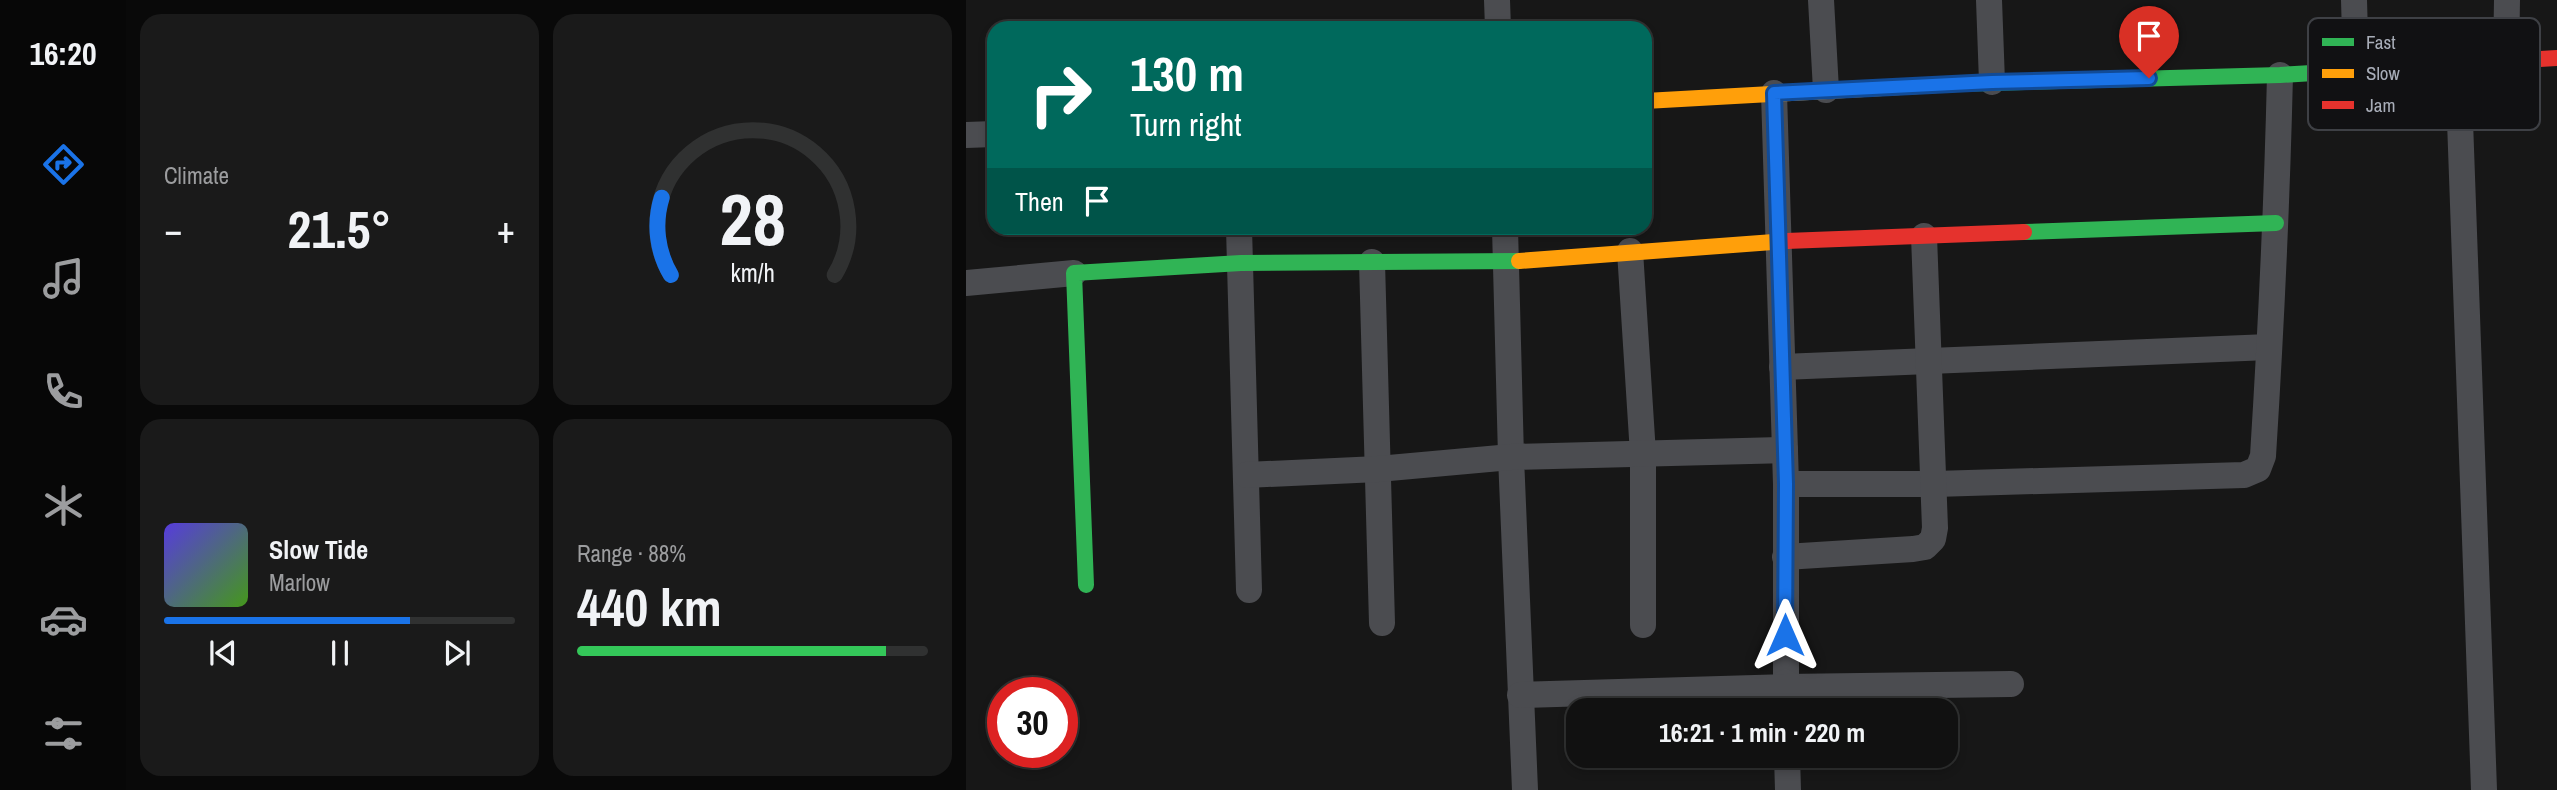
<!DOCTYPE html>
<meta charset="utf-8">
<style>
body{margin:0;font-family:"Archivo Narrow",sans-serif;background:#1a1a1a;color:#f1f3f6;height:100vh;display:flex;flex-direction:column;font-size:26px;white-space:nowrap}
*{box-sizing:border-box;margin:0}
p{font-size:23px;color:#9c9d9f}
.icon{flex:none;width:38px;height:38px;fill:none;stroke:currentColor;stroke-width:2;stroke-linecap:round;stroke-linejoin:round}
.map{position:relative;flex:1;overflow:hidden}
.drawer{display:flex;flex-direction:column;gap:14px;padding:14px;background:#090909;width:840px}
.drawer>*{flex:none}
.banner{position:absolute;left:21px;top:21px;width:665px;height:214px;border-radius:21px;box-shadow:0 4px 10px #0003,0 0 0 2px #303131;background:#00695c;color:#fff;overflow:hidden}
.speed{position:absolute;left:21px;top:677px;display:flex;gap:14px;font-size:35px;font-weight:700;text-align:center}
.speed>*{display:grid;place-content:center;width:91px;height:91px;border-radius:50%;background:#111;box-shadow:0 4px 10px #0003,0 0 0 2px #303131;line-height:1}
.speed .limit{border:10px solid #d22;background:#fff;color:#111}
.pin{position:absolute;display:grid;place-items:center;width:60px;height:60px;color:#fff;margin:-72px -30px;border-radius:50% 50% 50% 0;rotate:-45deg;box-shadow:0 0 7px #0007}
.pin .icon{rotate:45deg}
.me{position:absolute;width:77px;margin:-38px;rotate:0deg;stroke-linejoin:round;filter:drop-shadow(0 0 5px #0008)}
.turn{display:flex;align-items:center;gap:24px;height:147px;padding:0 28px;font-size:32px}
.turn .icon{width:91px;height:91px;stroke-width:2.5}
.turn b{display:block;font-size:49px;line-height:60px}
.then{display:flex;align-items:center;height:66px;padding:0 28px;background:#0003;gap:14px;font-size:26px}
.big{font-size:52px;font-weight:700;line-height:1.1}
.drawer .widget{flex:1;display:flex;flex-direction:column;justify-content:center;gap:10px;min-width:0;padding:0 24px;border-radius:21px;background:#1a1a1a}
.drawer .dial{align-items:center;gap:0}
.dial svg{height:182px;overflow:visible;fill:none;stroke:#303131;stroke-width:7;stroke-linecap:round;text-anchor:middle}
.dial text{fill:#f1f3f6;stroke:none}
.song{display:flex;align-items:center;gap:21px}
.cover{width:84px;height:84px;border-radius:10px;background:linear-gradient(135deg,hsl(250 70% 55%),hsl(100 70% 35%))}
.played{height:7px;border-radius:4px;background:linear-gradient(90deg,#1a73e8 70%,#303131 70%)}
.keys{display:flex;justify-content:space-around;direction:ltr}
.heat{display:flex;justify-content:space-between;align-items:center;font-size:38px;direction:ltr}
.charge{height:10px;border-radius:5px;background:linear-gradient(90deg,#34c759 88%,#303131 0)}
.drawer .tiles{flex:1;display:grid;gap:14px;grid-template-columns:repeat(2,1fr)}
.trip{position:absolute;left:600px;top:698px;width:392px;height:70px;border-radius:21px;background:#111;box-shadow:0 4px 10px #0003,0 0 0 2px #303131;font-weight:700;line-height:70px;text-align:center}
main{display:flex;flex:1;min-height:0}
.tab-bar{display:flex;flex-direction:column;width:126px;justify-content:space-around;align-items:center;background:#070707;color:#9c9d9f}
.tab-bar .icon{width:49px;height:49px}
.tab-bar .current{color:#1a73e8}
.tab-bar b{font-size:32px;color:#f1f3f6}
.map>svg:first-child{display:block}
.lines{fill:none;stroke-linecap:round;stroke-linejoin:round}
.street{stroke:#4b4c50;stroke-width:26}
.fast{stroke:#30b455;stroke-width:16}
.slow{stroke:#ff9f0a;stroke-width:16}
.jam{stroke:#e5322d;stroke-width:16}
.route-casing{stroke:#114b97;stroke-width:18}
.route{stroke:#1a73e8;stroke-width:12}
.key{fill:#111113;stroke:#3e4045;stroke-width:2}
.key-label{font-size:19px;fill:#a8adb8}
</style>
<main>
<nav class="tab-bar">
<b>16:20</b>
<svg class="icon current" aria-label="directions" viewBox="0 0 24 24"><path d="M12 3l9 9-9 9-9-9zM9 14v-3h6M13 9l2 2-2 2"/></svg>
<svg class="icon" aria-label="music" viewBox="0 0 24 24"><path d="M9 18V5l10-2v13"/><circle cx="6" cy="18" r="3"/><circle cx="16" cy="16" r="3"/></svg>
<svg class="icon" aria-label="phone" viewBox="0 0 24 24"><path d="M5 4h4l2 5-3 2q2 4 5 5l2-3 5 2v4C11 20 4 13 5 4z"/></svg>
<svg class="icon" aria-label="climate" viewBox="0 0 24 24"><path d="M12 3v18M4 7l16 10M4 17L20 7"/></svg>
<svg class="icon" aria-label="car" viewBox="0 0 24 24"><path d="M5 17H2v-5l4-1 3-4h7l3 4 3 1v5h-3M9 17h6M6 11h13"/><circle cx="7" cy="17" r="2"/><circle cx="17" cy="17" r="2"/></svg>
<svg class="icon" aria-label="filters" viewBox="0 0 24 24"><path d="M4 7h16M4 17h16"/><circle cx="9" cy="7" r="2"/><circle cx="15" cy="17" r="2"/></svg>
</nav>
<section class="drawer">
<div class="tiles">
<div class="widget"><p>Climate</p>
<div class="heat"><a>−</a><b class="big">21.5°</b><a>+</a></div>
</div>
<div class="widget dial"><svg viewBox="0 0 100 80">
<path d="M14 69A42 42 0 1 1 86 69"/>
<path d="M14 69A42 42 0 0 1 10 35" stroke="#1a73e8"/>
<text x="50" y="56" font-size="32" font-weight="700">28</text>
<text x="50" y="72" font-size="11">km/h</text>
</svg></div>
<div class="widget">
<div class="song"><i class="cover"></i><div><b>Slow Tide</b><p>Marlow</p></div></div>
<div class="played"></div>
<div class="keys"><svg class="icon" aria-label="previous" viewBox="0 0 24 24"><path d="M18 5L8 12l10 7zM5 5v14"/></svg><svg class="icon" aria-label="pause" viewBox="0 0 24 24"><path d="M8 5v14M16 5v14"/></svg><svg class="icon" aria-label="next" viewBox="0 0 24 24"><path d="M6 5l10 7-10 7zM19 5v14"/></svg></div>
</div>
<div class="widget"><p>Range · 88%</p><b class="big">440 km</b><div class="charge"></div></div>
</div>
</section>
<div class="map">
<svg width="1591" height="790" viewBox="0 0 1591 790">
<rect width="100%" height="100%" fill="#171717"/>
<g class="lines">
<g class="street">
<polyline points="531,0 532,28"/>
<polyline points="855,0 860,90"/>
<polyline points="1023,0 1026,82"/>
<polyline points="1388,0 1390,70"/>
<polyline points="1540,61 1541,0"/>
<polyline points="1492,65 1518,790"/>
<polyline points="808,93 820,484 820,710"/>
<polyline points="0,135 28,134"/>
<polyline points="273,228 283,590"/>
<polyline points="539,228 545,457 559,790"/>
<polyline points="664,251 677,454 677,625"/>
<polyline points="406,262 416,623"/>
<polyline points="0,283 108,273"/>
<polyline points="816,367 1303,347"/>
<polyline points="280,475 412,469 545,457 819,450"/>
<path d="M820 484H969L1278 475 1292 469 1297 456C1305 329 1311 202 1314 75"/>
<polyline points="819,557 947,549 959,547 967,539 969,528 958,236"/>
<polyline points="554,695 819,687 1045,684"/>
<polyline points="821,756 822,790"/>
</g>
<g class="fast">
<polyline points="989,84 1314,75 1446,67"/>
<polyline points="1058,232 1310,223"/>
<polyline points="120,585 108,273 275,263 553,261"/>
</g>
<g class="slow">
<polyline points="679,101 989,84"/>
<polyline points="553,261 820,241"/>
</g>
<g class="jam">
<polyline points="1446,67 1591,58"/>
<polyline points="820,241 1058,232"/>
</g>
</g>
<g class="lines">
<defs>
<polyline id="route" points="819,635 820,484 808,93 1026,82 1183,78"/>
</defs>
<use href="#route" class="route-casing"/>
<use href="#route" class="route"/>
</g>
<rect x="1342" y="18" width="232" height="112" rx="10" class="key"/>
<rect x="1356" y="38" width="32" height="8" fill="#30b455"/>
<rect x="1356" y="69" width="32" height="9" fill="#ff9f0a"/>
<rect x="1356" y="101" width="32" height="8" fill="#e5322d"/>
<g class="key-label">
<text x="1400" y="49">Fast</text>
<text x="1400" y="80">Slow</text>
<text x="1400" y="112">Jam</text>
</g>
</svg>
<div class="speed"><div class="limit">30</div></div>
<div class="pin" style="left:1183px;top:78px;background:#d93025"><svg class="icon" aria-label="arrive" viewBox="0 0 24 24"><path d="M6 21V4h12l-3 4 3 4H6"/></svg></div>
<svg class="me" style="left:819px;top:635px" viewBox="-20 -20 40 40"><path d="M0-17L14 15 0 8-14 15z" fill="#1a73e8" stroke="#fff" stroke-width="4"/></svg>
<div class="trip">16:21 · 1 min · 220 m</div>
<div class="banner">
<div class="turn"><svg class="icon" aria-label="right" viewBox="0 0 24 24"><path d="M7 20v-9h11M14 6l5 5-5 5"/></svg><div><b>130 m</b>Turn right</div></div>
<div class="then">Then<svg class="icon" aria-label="arrive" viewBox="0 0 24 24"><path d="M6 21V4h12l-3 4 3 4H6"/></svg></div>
</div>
</div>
</main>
